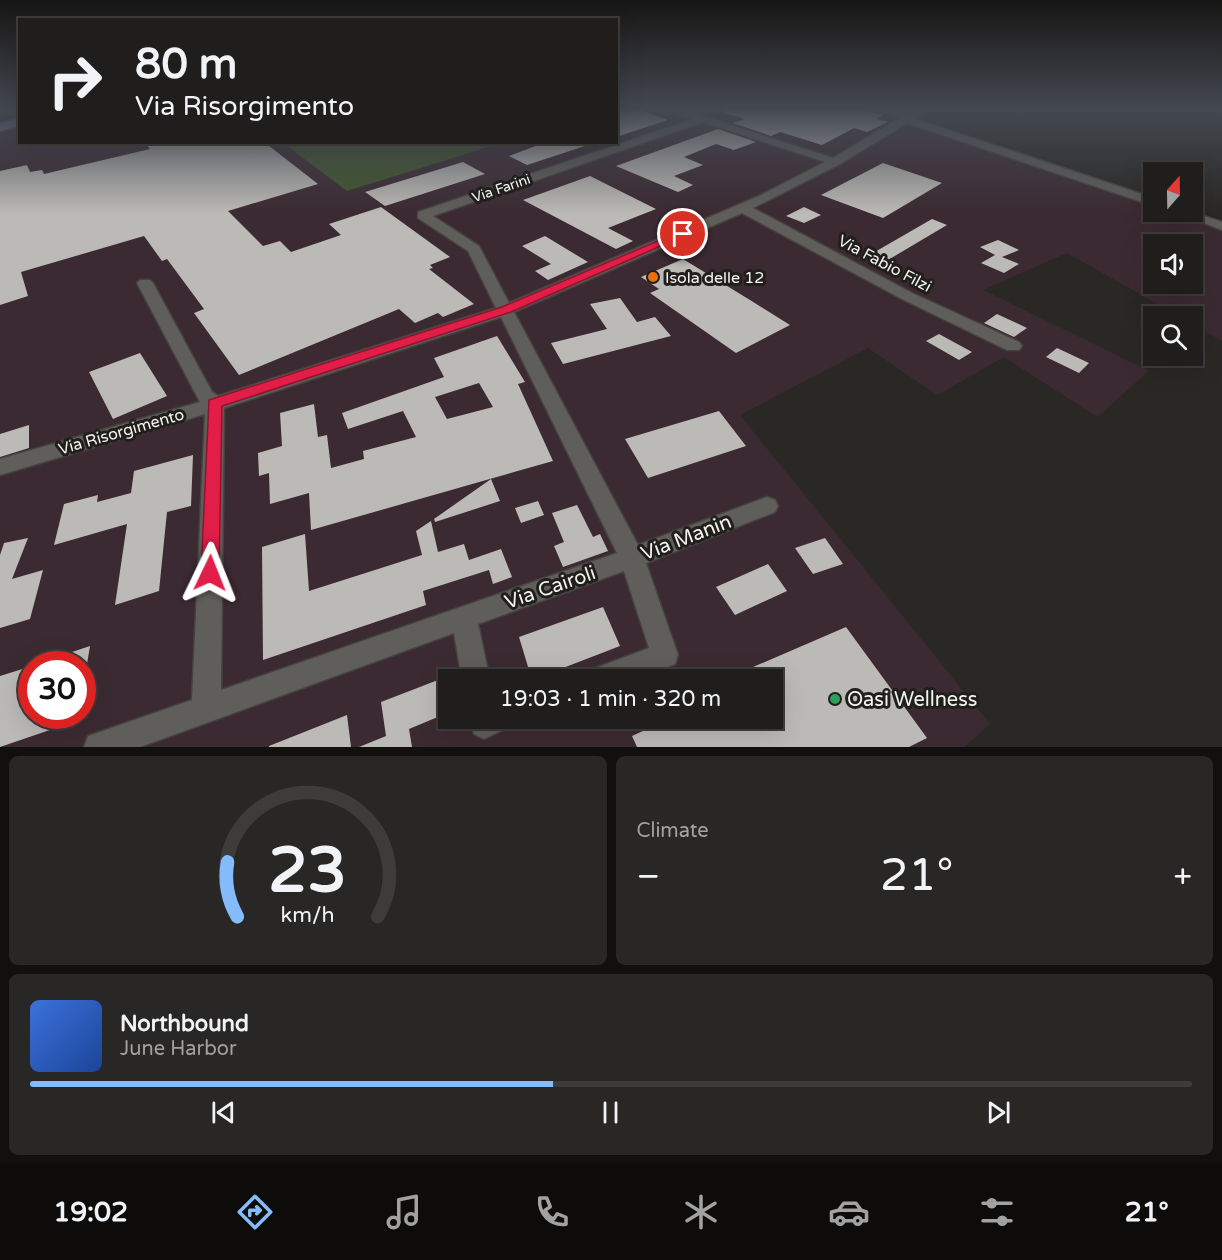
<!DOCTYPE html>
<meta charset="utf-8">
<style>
body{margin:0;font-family:"Varela Round",sans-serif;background:#282725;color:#f1f3f6;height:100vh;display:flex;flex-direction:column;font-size:22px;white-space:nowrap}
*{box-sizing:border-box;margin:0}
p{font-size:20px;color:#a2a2a3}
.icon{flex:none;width:33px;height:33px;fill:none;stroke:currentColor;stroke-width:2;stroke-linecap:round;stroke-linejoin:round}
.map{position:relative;height:747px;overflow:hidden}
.side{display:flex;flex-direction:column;gap:9px;padding:9px;background:#12100f;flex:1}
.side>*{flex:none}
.top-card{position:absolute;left:18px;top:18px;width:600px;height:126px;border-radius:0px;box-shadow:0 6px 24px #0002,0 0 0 2px #3d3c3b;background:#201e1c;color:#f1f3f6;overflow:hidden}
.needle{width:39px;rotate:20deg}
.fabs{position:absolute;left:1143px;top:162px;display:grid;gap:12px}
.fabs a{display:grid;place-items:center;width:60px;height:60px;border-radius:0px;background:#201e1c;box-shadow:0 6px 24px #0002,0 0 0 2px #3d3c3b;font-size:30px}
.speed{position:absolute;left:18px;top:651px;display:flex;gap:12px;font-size:30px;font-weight:700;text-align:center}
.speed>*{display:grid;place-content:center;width:78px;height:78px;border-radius:50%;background:#201e1c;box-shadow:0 6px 24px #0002,0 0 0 2px #3d3c3b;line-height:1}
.speed .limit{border:9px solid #d22;background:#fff;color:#111}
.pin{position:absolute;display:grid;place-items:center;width:51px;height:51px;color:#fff;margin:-26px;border:3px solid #fff;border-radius:50%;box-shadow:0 2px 6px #0007}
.me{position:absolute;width:66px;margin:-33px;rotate:2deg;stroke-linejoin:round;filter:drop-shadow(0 0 4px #0008)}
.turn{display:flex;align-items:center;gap:21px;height:126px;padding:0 18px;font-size:27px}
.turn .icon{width:78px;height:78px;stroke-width:2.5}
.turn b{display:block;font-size:42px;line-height:51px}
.big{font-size:45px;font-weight:600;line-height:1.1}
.side .card{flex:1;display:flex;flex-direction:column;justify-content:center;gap:9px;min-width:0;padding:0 21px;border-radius:9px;background:#282725}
.side .dial{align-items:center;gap:0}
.dial svg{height:156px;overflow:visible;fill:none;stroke:#3d3c3b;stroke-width:7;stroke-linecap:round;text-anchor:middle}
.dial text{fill:#f1f3f6;stroke:none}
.song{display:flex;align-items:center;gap:18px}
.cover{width:72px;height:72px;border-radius:9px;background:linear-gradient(135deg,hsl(220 70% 55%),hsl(220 70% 35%))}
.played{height:6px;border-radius:3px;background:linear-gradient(90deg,#84bcfb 45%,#3d3c3b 45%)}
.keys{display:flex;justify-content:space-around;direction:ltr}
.heat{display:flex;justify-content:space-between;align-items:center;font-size:33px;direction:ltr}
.side .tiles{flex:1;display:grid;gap:9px;grid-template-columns:1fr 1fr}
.card:last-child{grid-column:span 2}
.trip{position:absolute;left:438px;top:669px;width:345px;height:60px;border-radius:0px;background:#201e1c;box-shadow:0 6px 24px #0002,0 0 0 2px #3d3c3b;font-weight:600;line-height:60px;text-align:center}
.dock{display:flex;height:96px;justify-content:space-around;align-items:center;background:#0d0c0b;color:#a2a2a3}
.dock .icon{width:42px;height:42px}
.dock .current{color:#84bcfb}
.dock b{font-size:27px;color:#f1f3f6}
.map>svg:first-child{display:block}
.industrial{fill:#3c2a32;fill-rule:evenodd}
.green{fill:#41572d}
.building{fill:#bcbab6;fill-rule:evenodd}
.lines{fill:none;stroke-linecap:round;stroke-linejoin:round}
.minor-casing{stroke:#444340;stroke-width:3}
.major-casing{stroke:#444340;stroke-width:4}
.minor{fill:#605e5b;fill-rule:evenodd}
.major{fill:#7f7ea8;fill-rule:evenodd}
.route{fill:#e11d48;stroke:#92132f;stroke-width:1.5}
.food-dot{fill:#e8710a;stroke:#201f1c;stroke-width:2}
.leisure-dot{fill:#2e9e5b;stroke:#201f1c;stroke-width:2}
.labels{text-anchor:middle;stroke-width:6;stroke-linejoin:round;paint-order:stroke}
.far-street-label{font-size:14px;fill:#f4f3f1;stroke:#201f1c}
.street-label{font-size:16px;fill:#f4f3f1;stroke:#201f1c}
.poi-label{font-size:16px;fill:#f4f3f1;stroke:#201f1c;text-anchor:start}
.near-street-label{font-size:20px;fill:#f4f3f1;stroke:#201f1c}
.near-poi-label{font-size:20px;fill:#f4f3f1;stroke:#201f1c;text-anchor:start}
</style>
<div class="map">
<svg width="1222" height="747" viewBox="0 0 1222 747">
<rect width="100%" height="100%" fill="#2a2825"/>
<path class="industrial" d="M617 110H933L918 120 1153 204 1154 212H1173L1222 229V341L1193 324 1192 316H1179L1067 253 983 290 1149 371 1097 417 1004 357 937 395 868 348 740 415 990 724 964 747H0V122L19 117 20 142H616ZM1154 244H1192V284H1154ZM32 664H82V716H32ZM448 680H772V718H448Z"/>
<polygon class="green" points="283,143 501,143 347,191"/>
<g class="building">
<polygon points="624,110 641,110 668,120 616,137 616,112"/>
<polygon points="726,110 863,110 883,115 876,119 888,122 867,132 854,128 822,145 780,132 771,136 733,123 744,119 725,113"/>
<polygon points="718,129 756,142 734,150 716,144 684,157 703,165 674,176 693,185 678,192 616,166"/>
<polygon points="144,142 264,142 318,184 228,211 263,246 280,241 291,252 341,235 329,224 381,207 450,257 430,265 433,268 429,269 474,304 443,317 438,313 415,323 399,309 239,375 194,313 204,309 167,259 162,261 144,236 21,272 28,296 0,305 0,171 27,165 30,172 42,170 44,174 150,149"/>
<polygon points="546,142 588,142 588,145 527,165 509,156"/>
<polygon points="463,162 485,174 385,206 365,192"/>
<polygon points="883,163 942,183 883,218 821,195"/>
<polygon points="590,176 656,209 608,228 633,241 616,249 523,200"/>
<polygon points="804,207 821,215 804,223 786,216"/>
<polygon points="932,219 947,225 888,260 873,253"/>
<polygon points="545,236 588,262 548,280 535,271 551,264 522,246"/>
<polygon points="998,240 1019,250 1002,257 1019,264 1004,273 981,263 995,255 980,247"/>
<polygon points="683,259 750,300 790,325 736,353 650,293 659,289 641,277"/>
<polygon points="620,298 637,322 655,317 671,336 563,364 551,343 607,329 590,304"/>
<polygon points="997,314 1027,328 1014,337 984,323"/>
<polygon points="939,334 972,352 959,360 926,341"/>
<path d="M497 336 525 382 518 384 553 461 311 530 309 493 270 504 269 473 259 476 258 453 282 446 280 413 314 404 318 437 327 435 331 468 364 459 363 451 416 437 403 411 348 429 342 413 444 377 434 358ZM479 383 493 407 447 419 435 397Z"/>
<polygon points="1057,348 1089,363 1079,373 1046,357"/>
<polygon points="140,353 167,396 113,419 89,372"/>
<polygon points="719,411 746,446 648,478 625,439"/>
<polygon points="29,425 29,448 0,457 0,434"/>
<polygon points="193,455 191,506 167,512 159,591 115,605 127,524 54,545 64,504 98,495 97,502 131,493 134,471"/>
<polygon points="491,479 500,501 435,522 434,519"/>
<polygon points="538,501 544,515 521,523 515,508"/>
<polygon points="577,505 593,537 600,534 608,551 563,567 554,546 564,542 552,513"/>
<polygon points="431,521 438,552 464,544 469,560 501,549 512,577 493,584 489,570 423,591 426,605 263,660 262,547 305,534 309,591 422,555 416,531"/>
<polygon points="28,538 12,579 43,570 30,619 0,628 0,555 4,543"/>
<polygon points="825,538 843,564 813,574 795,548"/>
<polygon points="768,564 787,591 735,615 716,587"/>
<polygon points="603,607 620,646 532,680 519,637"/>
<polygon points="846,627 927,738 909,747 637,747 632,736 671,718 772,718 772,680 723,680"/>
<polygon points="90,646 87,664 43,664 42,662"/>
<polygon points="32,666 32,716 88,717 0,747 0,676"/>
<polygon points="438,680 445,714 409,729 412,747 359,747 386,736 381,702"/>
<polygon points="347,715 351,747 269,747 269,746"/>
</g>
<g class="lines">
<defs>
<g id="minor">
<path d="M670 110H684L833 158 901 117 879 110 908 113 914 110H925L915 119 1154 198V206L907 123 840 164 753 208 912 293 1019 342 1022 346 1019 350H1007L902 299 742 213 514 312 638 545 767 497 775 500 778 506 775 512 646 563 678 655 675 664 636 680H586L590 670 649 648 624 571 478 624 490 680H462L454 633 140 747H84L88 736 192 700 205 414 0 475V459L200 402 137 283 140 280H150L153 283 212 392 218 396 496 308 468 251 418 218V212L693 119ZM703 122 825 162 761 195 509 303 479 246 433 216ZM501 317 617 553 221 690 224 408Z"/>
<polygon points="1175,212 1192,212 1222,222 1222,230"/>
<polygon points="469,718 511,718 507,728 484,739 474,734"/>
</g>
<polygon id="major" points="20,118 20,126 0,131 0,123"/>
</defs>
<use href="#minor" class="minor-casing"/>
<use href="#major" class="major-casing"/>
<use href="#minor" class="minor"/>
<use href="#major" class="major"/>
</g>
<linearGradient id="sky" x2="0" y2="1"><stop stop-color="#171614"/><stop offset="0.51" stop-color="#444851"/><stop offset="1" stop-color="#444851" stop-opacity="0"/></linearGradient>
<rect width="1222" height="214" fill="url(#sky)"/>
<polygon class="route" points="679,232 688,234 511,312 222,406 219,573 216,578 210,581 203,578 201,573 209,400 502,307"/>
<circle class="food-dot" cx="653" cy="277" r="6"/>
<circle class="leisure-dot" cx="835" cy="699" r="6"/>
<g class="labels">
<g class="far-street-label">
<text transform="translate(501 188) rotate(-19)" y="5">Via Farini</text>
</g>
<g class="street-label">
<text transform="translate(885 263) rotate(28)" y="6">Via Fabio Filzi</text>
<text transform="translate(121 431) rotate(-16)" y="6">Via Risorgimento</text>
</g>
<g class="poi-label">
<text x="665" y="283">Isola delle 12</text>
</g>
<g class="near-street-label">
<text transform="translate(686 537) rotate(-21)" y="7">Via Manin</text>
<text transform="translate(550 587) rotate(-19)" y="7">Via Cairoli</text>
</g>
<g class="near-poi-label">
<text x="847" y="706">Oasi Wellness</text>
</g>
</g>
</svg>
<div class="fabs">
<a><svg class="needle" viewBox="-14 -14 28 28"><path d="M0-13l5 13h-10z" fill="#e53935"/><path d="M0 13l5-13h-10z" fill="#a2a2a3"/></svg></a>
<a><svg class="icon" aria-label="sound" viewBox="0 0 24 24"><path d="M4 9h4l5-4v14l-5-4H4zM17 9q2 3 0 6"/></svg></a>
<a><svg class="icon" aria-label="search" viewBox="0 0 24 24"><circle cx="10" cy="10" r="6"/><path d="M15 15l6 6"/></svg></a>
</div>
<div class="speed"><div class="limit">30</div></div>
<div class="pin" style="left:683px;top:234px;background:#d93025"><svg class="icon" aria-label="arrive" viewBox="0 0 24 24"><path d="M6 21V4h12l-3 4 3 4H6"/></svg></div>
<svg class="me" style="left:210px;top:573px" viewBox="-20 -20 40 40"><path d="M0-17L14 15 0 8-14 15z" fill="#e11d48" stroke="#fff" stroke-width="4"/></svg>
<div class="trip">19:03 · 1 min · 320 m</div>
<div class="top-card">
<div class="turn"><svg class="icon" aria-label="right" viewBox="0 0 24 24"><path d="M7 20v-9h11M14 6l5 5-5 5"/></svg><div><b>80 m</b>Via Risorgimento</div></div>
</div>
</div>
<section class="side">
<div class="tiles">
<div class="card dial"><svg viewBox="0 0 100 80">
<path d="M14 69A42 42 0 1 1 86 69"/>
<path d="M14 69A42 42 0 0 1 9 41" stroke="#84bcfb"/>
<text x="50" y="56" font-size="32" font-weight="700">23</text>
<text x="50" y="72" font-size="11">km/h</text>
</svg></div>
<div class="card"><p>Climate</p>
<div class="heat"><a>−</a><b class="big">21°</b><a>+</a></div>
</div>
<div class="card">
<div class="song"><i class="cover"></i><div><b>Northbound</b><p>June Harbor</p></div></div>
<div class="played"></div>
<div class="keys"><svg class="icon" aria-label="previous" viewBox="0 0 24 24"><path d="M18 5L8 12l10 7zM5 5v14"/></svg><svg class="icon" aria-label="pause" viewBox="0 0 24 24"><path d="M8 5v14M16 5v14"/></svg><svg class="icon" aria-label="next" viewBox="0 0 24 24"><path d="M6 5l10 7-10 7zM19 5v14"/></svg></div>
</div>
</div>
</section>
<nav class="dock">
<b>19:02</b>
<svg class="icon current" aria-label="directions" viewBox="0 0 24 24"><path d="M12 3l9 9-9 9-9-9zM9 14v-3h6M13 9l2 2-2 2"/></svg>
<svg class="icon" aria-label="music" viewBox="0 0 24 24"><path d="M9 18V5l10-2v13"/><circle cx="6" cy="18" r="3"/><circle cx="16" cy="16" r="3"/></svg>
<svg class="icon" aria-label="phone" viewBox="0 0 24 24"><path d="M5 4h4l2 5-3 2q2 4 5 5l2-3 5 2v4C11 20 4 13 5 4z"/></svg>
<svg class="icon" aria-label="climate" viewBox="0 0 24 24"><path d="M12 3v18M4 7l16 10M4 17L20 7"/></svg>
<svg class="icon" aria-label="car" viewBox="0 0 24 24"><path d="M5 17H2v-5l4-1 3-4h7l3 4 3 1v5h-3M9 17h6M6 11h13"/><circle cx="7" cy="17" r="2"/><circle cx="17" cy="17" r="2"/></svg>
<svg class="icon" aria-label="filters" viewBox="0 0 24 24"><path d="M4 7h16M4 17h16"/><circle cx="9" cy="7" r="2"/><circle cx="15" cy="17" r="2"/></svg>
<b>21°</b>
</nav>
